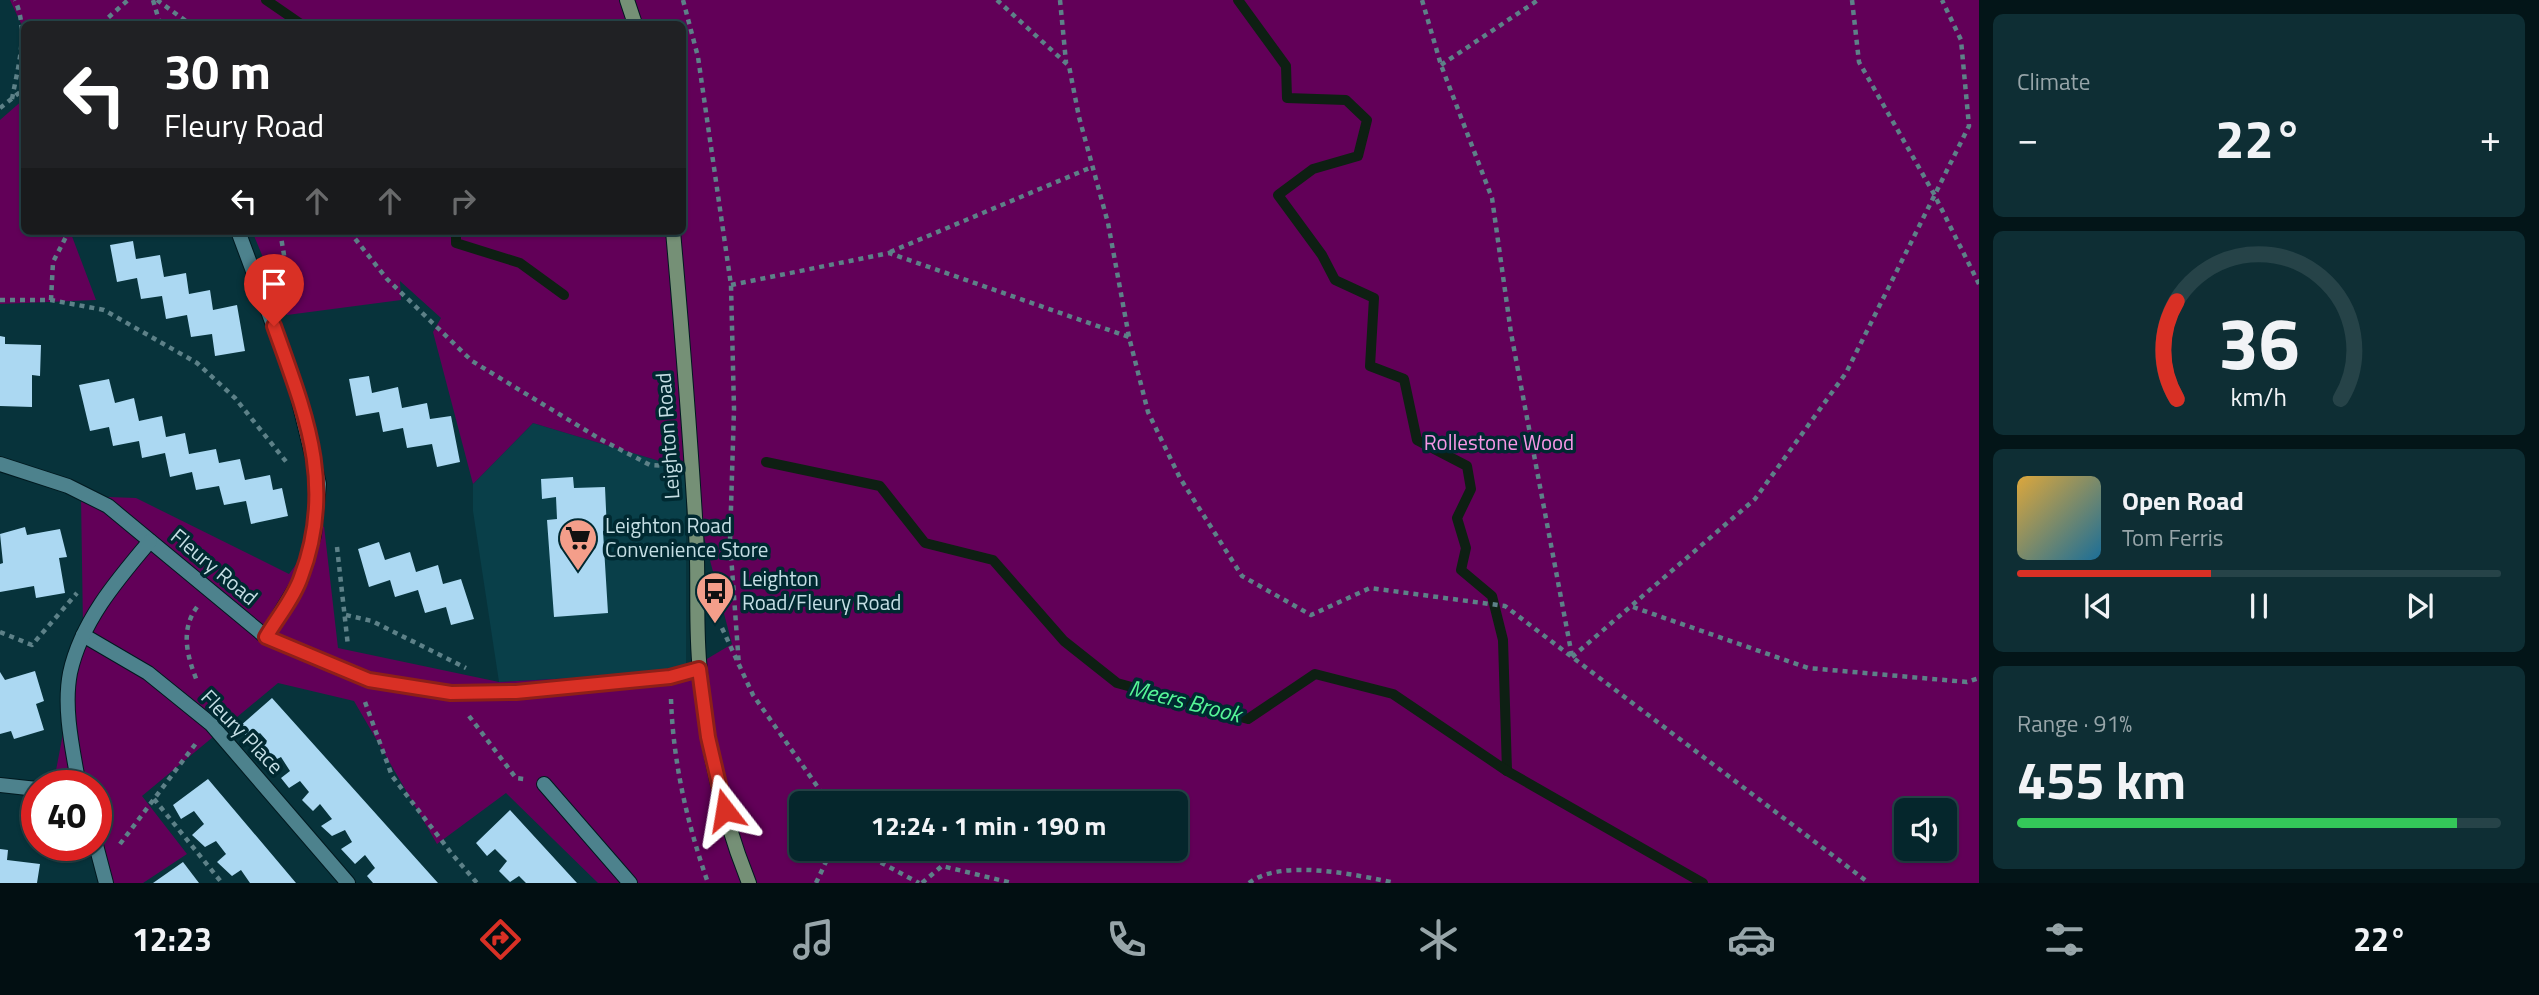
<!DOCTYPE html>
<meta charset="utf-8">
<style>
body{margin:0;font-family:"Titillium Web",sans-serif;background:#0e2e34;color:#f1f3f6;height:100vh;display:flex;flex-direction:column;font-size:26px;white-space:nowrap}
*{box-sizing:border-box;margin:0}
p{font-size:23px;color:#97a5a9}
.icon{flex:none;width:38px;height:38px;fill:none;stroke:currentColor;stroke-width:2;stroke-linecap:round;stroke-linejoin:round}
.map{position:relative;flex:1;overflow:hidden}
.details{display:flex;flex-direction:column;gap:14px;padding:14px;background:#031518;width:560px}
.details>*{flex:none}
.hud{position:absolute;left:21px;top:21px;width:665px;height:214px;border-radius:10px;box-shadow:0 2px 5px #0004,0 0 0 2px #264348;background:#202124;color:#fff;overflow:hidden}
.fabs{position:absolute;left:1894px;top:798px;display:grid;gap:14px}
.fabs a{display:grid;place-items:center;width:63px;height:63px;border-radius:10px;background:#05262c;box-shadow:0 2px 5px #0004,0 0 0 2px #264348;font-size:35px}
.speed{position:absolute;left:21px;top:770px;display:flex;gap:14px;font-size:35px;font-weight:700;text-align:center}
.speed>*{display:grid;place-content:center;width:91px;height:91px;border-radius:50%;background:#05262c;box-shadow:0 2px 5px #0004,0 0 0 2px #264348;line-height:1}
.speed .limit{border:10px solid #d22;background:#fff;color:#111}
.pin{position:absolute;display:grid;place-items:center;width:60px;height:60px;color:#fff;margin:-72px -30px;border-radius:50% 50% 50% 0;rotate:-45deg;box-shadow:0 0 7px #0007}
.pin .icon{rotate:45deg}
.me{position:absolute;width:77px;margin:-38px;rotate:346deg;stroke-linejoin:round;filter:drop-shadow(0 0 5px #0008)}
.turn{display:flex;align-items:center;gap:24px;height:147px;padding:0 28px;font-size:32px}
.turn .icon{width:91px;height:91px;stroke-width:2.5}
.turn b{display:block;font-size:49px;line-height:60px}
.lanes{display:flex;align-items:center;height:66px;padding:0 28px;background:#0003;justify-content:center;gap:35px;direction:ltr}
.lanes .off{opacity:.35}
.big{font-size:52px;font-weight:700;line-height:1.1}
.details .tile{flex:1;display:flex;flex-direction:column;justify-content:center;gap:10px;min-width:0;padding:0 24px;border-radius:10px;background:#0e2e34}
.details .dial{align-items:center;gap:0}
.dial svg{height:182px;overflow:visible;fill:none;stroke:#264348;stroke-width:7;stroke-linecap:round;text-anchor:middle}
.dial text{fill:#f1f3f6;stroke:none}
.song{display:flex;align-items:center;gap:21px}
.cover{width:84px;height:84px;border-radius:10px;background:linear-gradient(135deg,hsl(40 70% 55%),hsl(200 70% 35%))}
.played{height:7px;border-radius:4px;background:linear-gradient(90deg,#d93025 40%,#264348 40%)}
.keys{display:flex;justify-content:space-around;direction:ltr}
.heat{display:flex;justify-content:space-between;align-items:center;font-size:38px;direction:ltr}
.charge{height:10px;border-radius:5px;background:linear-gradient(90deg,#34c759 91%,#264348 0)}
.trip{position:absolute;left:789px;top:791px;width:399px;height:70px;border-radius:10px;background:#05262c;box-shadow:0 2px 5px #0004,0 0 0 2px #264348;font-weight:700;line-height:70px;text-align:center}
.menu{display:flex;height:112px;justify-content:space-around;align-items:center;background:#020f12;color:#97a5a9}
.menu .icon{width:49px;height:49px}
.menu .active{color:#d93025}
.menu b{font-size:32px;color:#f1f3f6}
main{display:flex;flex:1;min-height:0}
.map>svg:first-child{display:block}
.built{fill:#093f49}
.green{fill:#620058;fill-rule:evenodd}
.lines{fill:none;stroke-linecap:round;stroke-linejoin:round}
.stream{stroke:#0e1f13;stroke-width:10}
.building{fill:#abd8f2}
.street-casing{stroke:#00191f;stroke-width:16}
.secondary-casing{stroke:#00191f;stroke-width:16}
.path{stroke:#5d8188;stroke-width:4.5;stroke-dasharray:5 5;stroke-linecap:butt}
.street{stroke:#4d828d;stroke-width:14}
.secondary{stroke:#759076;stroke-width:14}
.route-casing{stroke:#8d1f18;stroke-width:18}
.route{stroke:#d93025;stroke-width:12}
.labels{text-anchor:middle;stroke-width:7;stroke-linejoin:round;paint-order:stroke}
.street-label{font-size:21px;fill:#c4dee4;stroke:#002931}
.park-label{font-size:21px;fill:#f797e6;stroke:#002931}
.poi-label{font-size:21px;fill:#c4dee4;stroke:#002931;text-anchor:start}
.water-label{font-size:23px;font-style:italic;fill:#55f697;stroke:#002931}
</style>
<main>
<div class="map">
<svg width="1979" height="883" viewBox="0 0 1979 883">
<rect width="100%" height="100%" fill="#07333b"/>
<polygon class="built" points="533,423 686,469 686,672 499,682 473,511 473,484"/>
<g class="green">
<path d="M10 0H1979V883H598L506 793 437 844 354 701 278 683 142 796 187 854 143 883H104L85 845H96V786H56L54 781 83 628 81 496 136 498 289 574 324 526 338 648 499 682 685 672 732 644 686 469 533 423 473 484 433 332 441 318 400 281 401 300 287 315 252 231H682V24H24V30ZM802 803H1176V849H802ZM1906 810H1944V849H1906Z"/>
<polygon points="24,99 24,231 70,231 96,300 0,304 0,120"/>
</g>
<g class="lines">
<g class="stream">
<polyline points="266,0 301,24"/>
<polyline points="1238,0 1286,66 1287,98 1346,100 1367,120 1358,156 1313,169 1278,195 1322,255 1335,280 1374,298 1370,366 1404,379 1417,440 1467,466 1471,489 1457,518 1466,548 1461,570 1492,596 1503,640 1507,771"/>
<polyline points="456,231 456,243 520,263 564,295"/>
<polyline points="766,462 880,486 925,543 993,560 1064,641 1117,683 1248,719 1315,674 1393,694 1507,771 1703,883"/>
</g>
</g>
<g class="building">
<polygon points="133,241 136,259 160,255 164,277 186,273 189,294 210,290 213,310 237,305 245,351 215,356 212,334 191,337 187,315 166,319 162,296 141,299 137,278 117,282 110,245"/>
<polygon points="0,336 5,337 5,344 41,345 40,376 32,375 32,407 0,406"/>
<polygon points="369,376 372,393 398,387 402,408 427,403 430,419 451,416 460,462 437,467 432,444 407,448 403,428 383,432 379,412 356,416 349,379"/>
<polygon points="109,379 115,403 134,398 139,421 162,416 166,437 185,433 189,454 216,449 219,463 240,459 245,480 270,475 273,490 282,488 288,516 251,524 246,501 224,505 219,486 196,490 192,472 170,477 165,453 142,458 139,441 113,446 109,427 90,431 79,385"/>
<polygon points="573,477 574,488 605,487 607,531 603,531 608,613 554,617 547,520 557,519 556,497 542,499 541,479"/>
<polygon points="25,527 27,535 60,529 67,557 59,558 65,593 36,598 34,586 0,592 0,564 3,563 0,534"/>
<polygon points="379,542 385,560 410,552 416,572 438,565 443,584 461,579 474,619 451,625 446,607 425,613 418,590 395,597 390,580 369,587 358,549"/>
<polygon points="35,671 44,701 36,704 44,730 14,739 11,731 0,734 0,672 5,680"/>
<polygon points="272,698 438,883 373,883 367,876 375,868 365,855 355,864 341,849 352,842 345,830 332,836 321,826 332,819 320,804 313,811 302,800 309,792 300,781 289,788 281,778 290,771 281,757 271,762 258,750 267,741 260,733 250,741 239,727"/>
<polygon points="208,779 296,883 250,883 241,870 232,876 217,862 226,854 216,841 205,847 192,835 204,824 194,811 181,819 173,805"/>
<polygon points="510,810 577,883 526,883 519,876 510,882 499,871 507,861 495,849 487,856 476,843"/>
<polygon points="0,849 8,850 7,860 40,864 37,883 0,883"/>
<polygon points="183,862 199,883 153,883"/>
</g>
<g class="lines">
<defs>
<g id="street">
<polyline points="238,231 294,381 319,484 314,535 301,579 266,637"/>
<polyline points="0,464 68,486 108,506 266,637 369,680 451,693 516,692 670,677 699,669"/>
<polyline points="83,635 148,673 211,724 348,883"/>
<polyline points="544,784 630,883"/>
<polyline points="0,785 37,789"/>
<path d="M79 786C73 751 63 709 70 673 81 622 117 580 150 541"/>
<polyline points="96,845 106,883"/>
</g>
<g id="secondary">
<polyline points="627,0 635,24"/>
<path d="M673 231C682 332 690 432 696 533 699 579 695 626 700 671 706 743 722 816 749 883"/>
</g>
</defs>
<use href="#street" class="street-casing"/>
<use href="#secondary" class="secondary-casing"/>
<g class="path">
<polyline points="153,0 160,24"/>
<polyline points="157,0 190,24"/>
<polyline points="683,0 698,57 731,285 734,409 730,541 739,666"/>
<polyline points="997,0 1069,66 1079,117 1108,223 1129,337 1148,412 1180,478 1242,576 1311,615 1370,588 1505,606 1869,883"/>
<polyline points="1060,0 1066,62"/>
<polyline points="1422,0 1441,65 1492,198 1511,333 1572,656"/>
<polyline points="1852,0 1859,62 1934,194 1979,284"/>
<polyline points="101,24 128,0"/>
<polyline points="1441,65 1538,0"/>
<path d="M12 99C18 66 29 31 15 0"/>
<polyline points="0,108 24,89"/>
<polyline points="280,231 292,303"/>
<polyline points="349,231 387,279 472,361 600,439 650,465 669,466"/>
<polyline points="890,252 1092,167"/>
<polyline points="731,285 889,253 1129,337"/>
<polyline points="0,300 51,300 104,310 197,363 235,398 288,464"/>
<polyline points="51,300 53,262 69,231"/>
<polyline points="337,547 348,646"/>
<path d="M197 607C180 630 187 656 197 681"/>
<polyline points="1633,607 1808,668 1967,682 1979,678"/>
<polyline points="346,615 372,621 466,668"/>
<polyline points="722,628 753,695 829,803"/>
<polyline points="0,632 32,645 77,593"/>
<polyline points="1572,657 1755,499 1846,373 1969,126 1961,40 1942,0"/>
<path d="M671 699C673 762 687 823 708 883"/>
<polyline points="365,702 392,776 452,854 477,883"/>
<polyline points="469,716 516,778 524,779"/>
<polyline points="154,799 222,883"/>
<polyline points="120,844 197,742"/>
<polyline points="866,849 880,862 919,883"/>
<polyline points="816,883 832,849"/>
<polyline points="922,883 942,866 1012,883"/>
<path d="M1249 883C1281 858 1357 875 1395 883"/>
</g>
<use href="#street" class="street"/>
<use href="#secondary" class="secondary"/>
</g>
<g class="lines">
<defs>
<path id="route" d="M274 326C305 413 336 485 301 577 294 598 277 618 266 637L369 680 451 693 516 692 670 677 699 669 708 737 725 810"/>
</defs>
<use href="#route" class="route-casing"/>
<use href="#route" class="route"/>
</g>
<defs>
<symbol id="supermarket-pin" viewBox="-11 -11 22 30"><path d="M0 17L-7.5 6A9.5 9.5 0 1 1 7.5 6Z" fill="#f49e8a" stroke="#002931"/><path d="M-6-5.5h2.5l.6 2H6L4.5 2H-2.5L-4.4-4H-6ZM-1.5 3.2a1.3 1.3 0 1 0 .1 0ZM3 3.2a1.3 1.3 0 1 0 .1 0Z" fill="#111"/></symbol>
<symbol id="bus-pin" viewBox="-11 -11 22 30"><path d="M0 17L-7.5 6A9.5 9.5 0 1 1 7.5 6Z" fill="#f49e8a" stroke="#002931"/><path d="M-5-6H5V4H4V6H2V4H-2V6H-4V4H-5ZM-3.5-4V0h7V-4ZM-3.5 1.2v1.5H-2V1.2ZM2 1.2v1.5H3.5V1.2Z" fill="#111"/></symbol>
</defs>
<g fill-rule="evenodd">
<use href="#supermarket-pin" x="556" y="516" width="44" height="60"/>
<use href="#bus-pin" x="693" y="569" width="44" height="60"/>
</g>
<g class="labels">
<g class="street-label">
<text transform="translate(668 436) rotate(-94)" y="7">Leighton Road</text>
<text transform="translate(214 567) rotate(40)" y="7">Fleury Road</text>
<text transform="translate(242 732) rotate(46)" y="7">Fleury Place</text>
</g>
<g class="park-label">
<text x="1499" y="450">Rollestone Wood</text>
</g>
<g class="poi-label">
<text x="605" y="533">Leighton Road<tspan x="605" dy="24">Convenience Store</tspan></text>
<text x="742" y="586">Leighton<tspan x="742" dy="24">Road/Fleury Road</tspan></text>
</g>
<g class="water-label">
<text transform="translate(1185 701) rotate(14)" y="8">Meers Brook</text>
</g>
</g>
</svg>
<div class="fabs">
<a><svg class="icon" aria-label="sound" viewBox="0 0 24 24"><path d="M4 9h4l5-4v14l-5-4H4zM17 9q2 3 0 6"/></svg></a>
</div>
<div class="speed"><div class="limit">40</div></div>
<div class="pin" style="left:274px;top:326px;background:#d93025"><svg class="icon" aria-label="arrive" viewBox="0 0 24 24"><path d="M6 21V4h12l-3 4 3 4H6"/></svg></div>
<svg class="me" style="left:725px;top:810px" viewBox="-20 -20 40 40"><path d="M0-17L14 15 0 8-14 15z" fill="#d93025" stroke="#fff" stroke-width="4"/></svg>
<div class="trip">12:24 · 1 min · 190 m</div>
<div class="hud">
<div class="turn"><svg class="icon" aria-label="left" viewBox="0 0 24 24"><path d="M17 20v-9H6M10 6l-5 5 5 5"/></svg><div><b>30 m</b>Fleury Road</div></div>
<div class="lanes"><svg class="icon" aria-label="left" viewBox="0 0 24 24"><path d="M17 20v-9H6M10 6l-5 5 5 5"/></svg><svg class="icon off" aria-label="ahead" viewBox="0 0 24 24"><path d="M12 20V5M6 11l6-6 6 6"/></svg><svg class="icon off" aria-label="ahead" viewBox="0 0 24 24"><path d="M12 20V5M6 11l6-6 6 6"/></svg><svg class="icon off" aria-label="right" viewBox="0 0 24 24"><path d="M7 20v-9h11M14 6l5 5-5 5"/></svg></div>
</div>
</div>
<section class="details">
<div class="tile"><p>Climate</p>
<div class="heat"><a>−</a><b class="big">22°</b><a>+</a></div>
</div>
<div class="tile dial"><svg viewBox="0 0 100 80">
<path d="M14 69A42 42 0 1 1 86 69"/>
<path d="M14 69A42 42 0 0 1 14 26" stroke="#d93025"/>
<text x="50" y="56" font-size="32" font-weight="700">36</text>
<text x="50" y="72" font-size="11">km/h</text>
</svg></div>
<div class="tile">
<div class="song"><i class="cover"></i><div><b>Open Road</b><p>Tom Ferris</p></div></div>
<div class="played"></div>
<div class="keys"><svg class="icon" aria-label="previous" viewBox="0 0 24 24"><path d="M18 5L8 12l10 7zM5 5v14"/></svg><svg class="icon" aria-label="pause" viewBox="0 0 24 24"><path d="M8 5v14M16 5v14"/></svg><svg class="icon" aria-label="next" viewBox="0 0 24 24"><path d="M6 5l10 7-10 7zM19 5v14"/></svg></div>
</div>
<div class="tile"><p>Range · 91%</p><b class="big">455 km</b><div class="charge"></div></div>
</section>
</main>
<nav class="menu">
<b>12:23</b>
<svg class="icon active" aria-label="directions" viewBox="0 0 24 24"><path d="M12 3l9 9-9 9-9-9zM9 14v-3h6M13 9l2 2-2 2"/></svg>
<svg class="icon" aria-label="music" viewBox="0 0 24 24"><path d="M9 18V5l10-2v13"/><circle cx="6" cy="18" r="3"/><circle cx="16" cy="16" r="3"/></svg>
<svg class="icon" aria-label="phone" viewBox="0 0 24 24"><path d="M5 4h4l2 5-3 2q2 4 5 5l2-3 5 2v4C11 20 4 13 5 4z"/></svg>
<svg class="icon" aria-label="climate" viewBox="0 0 24 24"><path d="M12 3v18M4 7l16 10M4 17L20 7"/></svg>
<svg class="icon" aria-label="car" viewBox="0 0 24 24"><path d="M5 17H2v-5l4-1 3-4h7l3 4 3 1v5h-3M9 17h6M6 11h13"/><circle cx="7" cy="17" r="2"/><circle cx="17" cy="17" r="2"/></svg>
<svg class="icon" aria-label="filters" viewBox="0 0 24 24"><path d="M4 7h16M4 17h16"/><circle cx="9" cy="7" r="2"/><circle cx="15" cy="17" r="2"/></svg>
<b>22°</b>
</nav>
